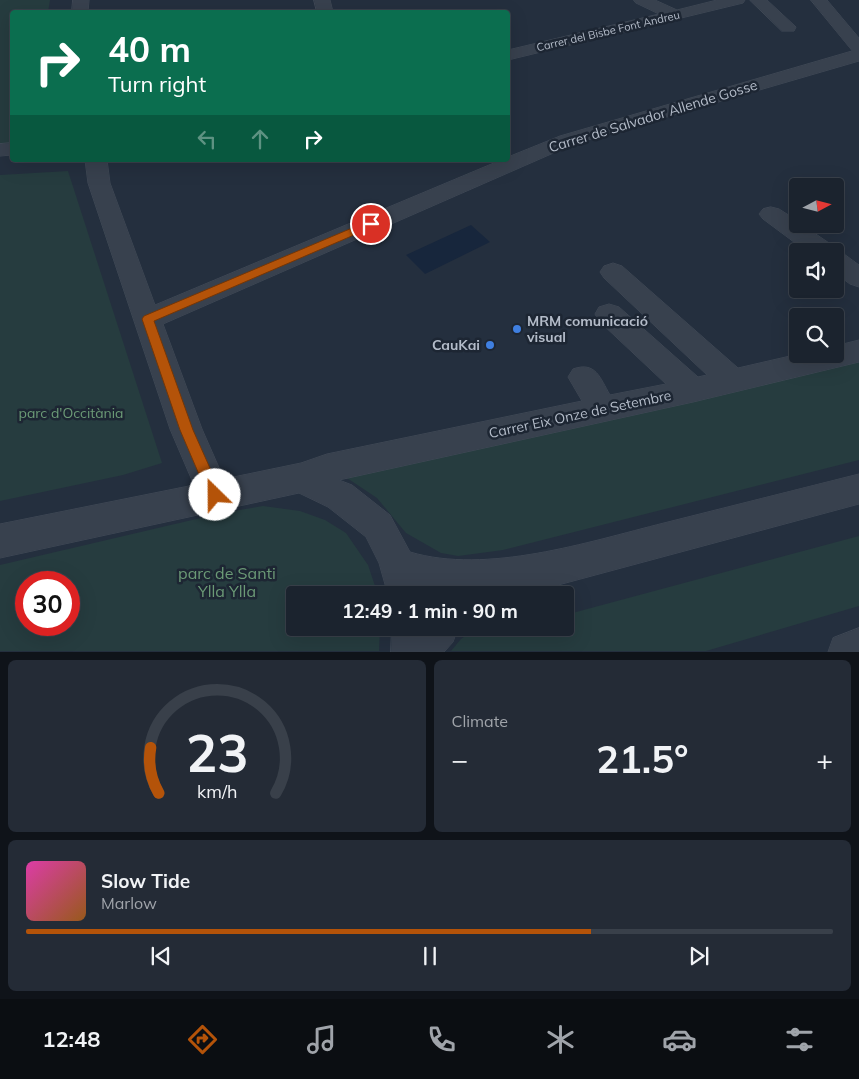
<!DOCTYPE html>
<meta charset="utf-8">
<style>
body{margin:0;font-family:Mulish,sans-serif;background:#242b36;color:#f1f3f6;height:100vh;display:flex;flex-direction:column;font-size:19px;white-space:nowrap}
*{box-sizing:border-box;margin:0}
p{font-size:16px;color:#a0a4aa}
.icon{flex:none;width:28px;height:28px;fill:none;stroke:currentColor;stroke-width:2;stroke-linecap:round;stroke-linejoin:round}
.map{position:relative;height:652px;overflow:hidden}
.side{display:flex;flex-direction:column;gap:8px;padding:8px;background:#0f1319;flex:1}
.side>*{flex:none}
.hud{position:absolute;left:10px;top:10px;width:500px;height:152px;border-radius:5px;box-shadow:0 5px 20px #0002,0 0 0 1px #39404a;background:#0b6e4f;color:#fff;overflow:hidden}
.needle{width:32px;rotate:83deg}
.controls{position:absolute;left:789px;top:178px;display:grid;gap:10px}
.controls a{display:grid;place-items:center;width:55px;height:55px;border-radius:5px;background:#1b232e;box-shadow:0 5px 20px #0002,0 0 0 1px #39404a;font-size:25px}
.speed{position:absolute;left:15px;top:571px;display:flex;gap:10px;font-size:25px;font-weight:700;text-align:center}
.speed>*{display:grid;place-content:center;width:65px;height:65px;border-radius:50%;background:#1b232e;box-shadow:0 5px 20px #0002,0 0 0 1px #39404a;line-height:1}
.speed .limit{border:8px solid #d22;background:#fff;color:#111}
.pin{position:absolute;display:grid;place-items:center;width:42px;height:42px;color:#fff;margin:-21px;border:2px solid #fff;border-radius:50%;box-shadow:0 1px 5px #0007}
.me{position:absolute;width:55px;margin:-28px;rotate:337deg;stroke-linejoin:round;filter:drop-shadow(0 0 4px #0008)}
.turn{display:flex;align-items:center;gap:18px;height:105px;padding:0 15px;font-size:22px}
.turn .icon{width:65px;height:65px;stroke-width:2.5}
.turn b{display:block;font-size:35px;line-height:42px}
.lanes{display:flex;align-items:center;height:48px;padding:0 15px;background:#0003;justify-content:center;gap:25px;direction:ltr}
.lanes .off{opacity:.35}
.big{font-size:38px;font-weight:700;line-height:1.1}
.side .card{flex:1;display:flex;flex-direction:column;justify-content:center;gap:8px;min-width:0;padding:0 18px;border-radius:8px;background:#242b36}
.side .dial{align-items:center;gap:0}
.dial svg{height:130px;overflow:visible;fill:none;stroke:#39404a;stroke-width:7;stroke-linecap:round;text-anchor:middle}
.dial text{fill:#f1f3f6;stroke:none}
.song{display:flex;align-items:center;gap:15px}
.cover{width:60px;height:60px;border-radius:8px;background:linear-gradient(135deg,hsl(320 70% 55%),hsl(30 70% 35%))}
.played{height:5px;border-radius:2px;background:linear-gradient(90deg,#b45309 70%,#39404a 70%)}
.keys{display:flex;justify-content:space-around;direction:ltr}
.heat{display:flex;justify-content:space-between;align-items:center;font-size:28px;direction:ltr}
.side .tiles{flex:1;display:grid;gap:8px;grid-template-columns:1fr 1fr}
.card:last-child{grid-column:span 2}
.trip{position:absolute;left:286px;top:586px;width:288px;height:50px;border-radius:5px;background:#1b232e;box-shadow:0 5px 20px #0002,0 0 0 1px #39404a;font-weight:700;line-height:50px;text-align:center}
.dock{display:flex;height:80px;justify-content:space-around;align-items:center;background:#0b0e12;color:#a0a4aa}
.dock .icon{width:35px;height:35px}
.dock .current{color:#b45309}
.dock b{font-size:22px;color:#f1f3f6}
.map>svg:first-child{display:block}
.green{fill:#263c3f;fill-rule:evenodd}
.water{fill:#17263c}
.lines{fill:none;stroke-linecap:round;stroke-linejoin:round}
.minor-casing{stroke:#414a57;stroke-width:1}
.minor{fill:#38414e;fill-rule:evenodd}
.route{fill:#b45309;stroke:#753606}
.shop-dot{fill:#3f7fe0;stroke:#1d2633;stroke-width:2}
.labels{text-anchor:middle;stroke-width:5;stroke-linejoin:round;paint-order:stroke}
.far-street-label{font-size:11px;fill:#b4bcc9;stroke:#1d2633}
.street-label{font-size:14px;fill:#b4bcc9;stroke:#1d2633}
.poi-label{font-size:14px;font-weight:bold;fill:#b4bcc9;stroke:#1d2633;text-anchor:start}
.park-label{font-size:14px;fill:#6b9a76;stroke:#1d2633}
.near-park-label{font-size:16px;fill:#6b9a76;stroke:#1d2633}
</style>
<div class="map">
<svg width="859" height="652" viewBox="0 0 859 652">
<rect width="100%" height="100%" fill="#242f3e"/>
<g class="green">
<polygon points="0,0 50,0 48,12 12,12 12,149 0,150"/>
<polygon points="68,171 162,463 123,475 0,501 0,175"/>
<polygon points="859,361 859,460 503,550 458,556 441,553 406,533 377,498 344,476"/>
<path d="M263 506 300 511 325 520 346 533 368 565 378 595H295V628H380L379 651H0V565L222 513ZM69 582V625H26V582Z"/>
<polygon points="859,536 859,606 706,651 451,651 461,639 477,628 565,628 565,615"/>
</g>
<polygon class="water" points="471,225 490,242 425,274 406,255"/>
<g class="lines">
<defs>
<g id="minor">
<polygon points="73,0 89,0 88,12 72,12"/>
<polygon points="314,0 330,0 333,12 317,12"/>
<polygon points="634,0 655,0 677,10 717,0 745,0 743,3 508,60 508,50 659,14 636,3"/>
<polygon points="750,0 767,0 796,27 794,31 782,31"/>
<path d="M811 0H827L859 38V61L574 144 163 324 202 429 224 479 301 463 327 454 582 401 568 377 573 369C596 361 600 378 610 395L666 384 599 321 595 314 599 307 609 304 619 307 698 377 707 375 604 278 600 272 604 266 613 263 622 266 738 368 799 354H835V346L859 340V362L693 402 339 480 352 485 390 515 410 552C487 575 588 542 664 523 729 507 794 490 859 474V504L547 588 481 595H445L425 592 426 595H388L379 563 366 537 328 507 299 493 0 558V524L194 485 170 429 88 183 85 160H107L110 183 155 305 501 160H508V157L560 136 852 51Z"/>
<polygon points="12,143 12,155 0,156 0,144"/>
<polygon points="771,207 779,209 798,221 798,224 801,224 832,245 835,251 844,254 859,265 859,287 850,284 835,273 835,251 806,251 763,219 759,214 763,209"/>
<polygon points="392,628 458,628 453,642 444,652 391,652"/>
<polygon points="859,628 859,652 828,652 833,638"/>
</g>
</defs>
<use href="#minor" class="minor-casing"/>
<use href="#minor" class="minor"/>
</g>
<polygon class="route" points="371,220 375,221 375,226 154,321 193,430 222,495 220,500 215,502 210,500 180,430 142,319 144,316"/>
<g class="shop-dot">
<circle cx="517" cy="329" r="5"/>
<circle cx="490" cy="345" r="5"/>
</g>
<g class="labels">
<g class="far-street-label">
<text transform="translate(608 31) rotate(-13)" y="4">Carrer del Bisbe Font Andreu</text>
</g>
<g class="street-label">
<text transform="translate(653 116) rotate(-17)" y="5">Carrer de Salvador Allende Gosse</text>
<text transform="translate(580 414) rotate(-12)" y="5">Carrer Eix Onze de Setembre</text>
</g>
<g class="poi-label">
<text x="527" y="326">MRM comunicació<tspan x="527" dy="16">visual</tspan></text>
<text x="480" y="350" text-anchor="end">CauKai</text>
</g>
<g class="park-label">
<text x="71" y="418">parc d'Occitània</text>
</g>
<g class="near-park-label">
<text x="227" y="579">parc de Santi<tspan x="227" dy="18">Ylla Ylla</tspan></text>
</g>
</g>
</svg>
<div class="controls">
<a><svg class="needle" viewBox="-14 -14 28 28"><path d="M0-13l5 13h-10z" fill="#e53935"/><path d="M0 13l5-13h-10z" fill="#a0a4aa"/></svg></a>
<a><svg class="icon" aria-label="sound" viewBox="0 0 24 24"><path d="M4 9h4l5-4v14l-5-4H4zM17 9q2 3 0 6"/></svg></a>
<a><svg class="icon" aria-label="search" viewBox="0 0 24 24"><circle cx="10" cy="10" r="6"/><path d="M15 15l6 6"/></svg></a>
</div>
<div class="speed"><div class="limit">30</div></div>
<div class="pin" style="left:371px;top:224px;background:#d93025"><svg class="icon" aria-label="arrive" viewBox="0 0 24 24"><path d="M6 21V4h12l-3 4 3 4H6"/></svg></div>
<svg class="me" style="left:215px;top:495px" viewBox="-20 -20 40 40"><circle r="19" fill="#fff"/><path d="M0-13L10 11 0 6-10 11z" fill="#b45309"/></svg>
<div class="trip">12:49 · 1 min · 90 m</div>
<div class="hud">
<div class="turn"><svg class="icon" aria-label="right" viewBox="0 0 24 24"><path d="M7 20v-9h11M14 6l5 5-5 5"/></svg><div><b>40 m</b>Turn right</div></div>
<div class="lanes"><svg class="icon off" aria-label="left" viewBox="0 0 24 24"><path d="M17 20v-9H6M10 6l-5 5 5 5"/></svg><svg class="icon off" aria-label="ahead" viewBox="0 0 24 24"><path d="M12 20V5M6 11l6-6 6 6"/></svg><svg class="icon" aria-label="right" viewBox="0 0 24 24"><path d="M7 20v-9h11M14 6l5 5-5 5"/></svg></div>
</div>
</div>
<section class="side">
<div class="tiles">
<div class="card dial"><svg viewBox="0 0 100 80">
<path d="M14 69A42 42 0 1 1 86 69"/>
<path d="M14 69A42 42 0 0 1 9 41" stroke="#b45309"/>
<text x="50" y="56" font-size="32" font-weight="700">23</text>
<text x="50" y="72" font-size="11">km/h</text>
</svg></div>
<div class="card"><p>Climate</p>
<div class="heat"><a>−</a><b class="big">21.5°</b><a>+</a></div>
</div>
<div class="card">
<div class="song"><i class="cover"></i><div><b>Slow Tide</b><p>Marlow</p></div></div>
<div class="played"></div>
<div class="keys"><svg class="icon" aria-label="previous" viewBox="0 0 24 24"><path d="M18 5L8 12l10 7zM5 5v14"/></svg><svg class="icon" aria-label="pause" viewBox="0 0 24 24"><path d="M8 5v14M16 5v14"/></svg><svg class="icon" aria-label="next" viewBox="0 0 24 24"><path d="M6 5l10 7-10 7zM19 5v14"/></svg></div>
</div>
</div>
</section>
<nav class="dock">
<b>12:48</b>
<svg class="icon current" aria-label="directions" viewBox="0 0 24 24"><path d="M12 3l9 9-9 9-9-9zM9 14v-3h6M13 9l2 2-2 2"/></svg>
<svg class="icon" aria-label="music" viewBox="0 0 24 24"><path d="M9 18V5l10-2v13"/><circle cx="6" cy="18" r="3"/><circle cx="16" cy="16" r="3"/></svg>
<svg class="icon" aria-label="phone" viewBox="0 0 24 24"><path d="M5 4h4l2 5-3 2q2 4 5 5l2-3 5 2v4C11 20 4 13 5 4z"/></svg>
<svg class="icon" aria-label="climate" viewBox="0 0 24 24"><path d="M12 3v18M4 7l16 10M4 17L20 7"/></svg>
<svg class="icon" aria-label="car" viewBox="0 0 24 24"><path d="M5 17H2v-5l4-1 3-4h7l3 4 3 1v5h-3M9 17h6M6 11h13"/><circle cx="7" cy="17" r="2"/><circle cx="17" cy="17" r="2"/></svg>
<svg class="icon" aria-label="filters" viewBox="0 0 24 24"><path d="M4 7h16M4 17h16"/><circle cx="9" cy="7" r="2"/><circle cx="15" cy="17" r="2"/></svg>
</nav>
